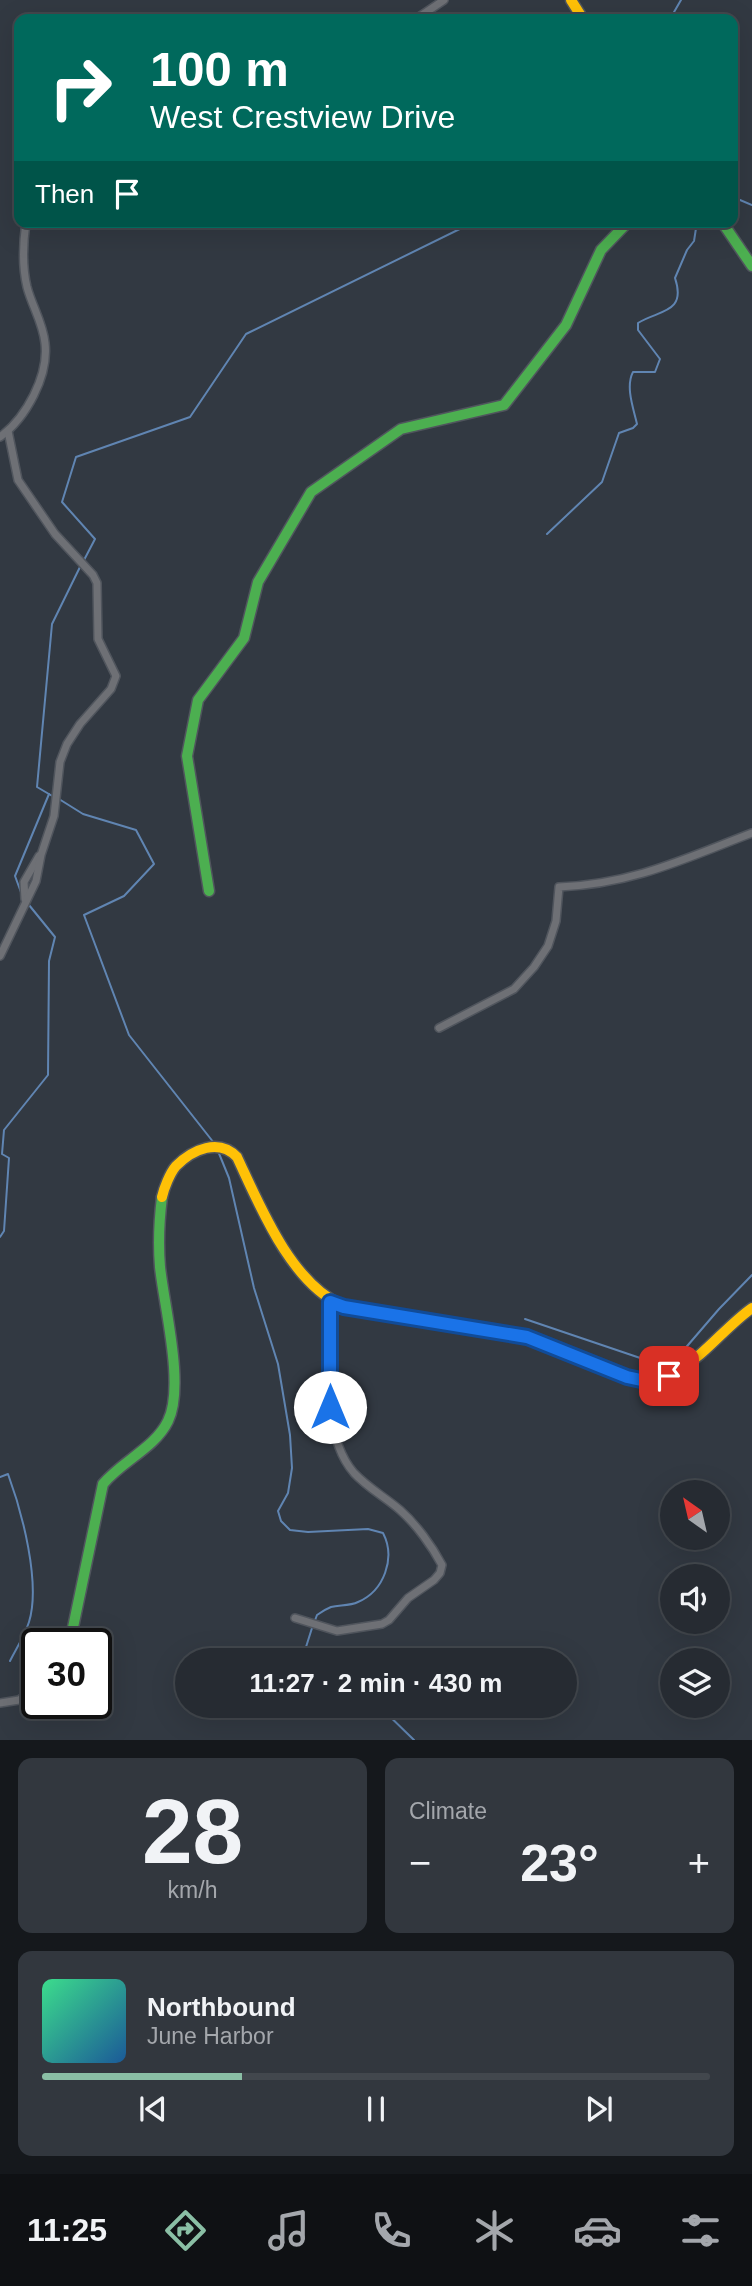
<!DOCTYPE html>
<meta charset="utf-8">
<style>
body{margin:0;font-family:Arial,sans-serif;background:#32373e;color:#f1f3f6;height:100vh;display:flex;flex-direction:column;font-size:26px;white-space:nowrap}
*{box-sizing:border-box;margin:0}
p{font-size:23px;color:#a4a7ac}
.icon{flex:none;width:38px;height:38px;fill:none;stroke:currentColor;stroke-width:2;stroke-linecap:round;stroke-linejoin:round}
.map{position:relative;height:1740px;overflow:hidden}
.details{display:flex;flex-direction:column;gap:18px;padding:18px;background:#15181c;flex:1}
.details>*{flex:none}
.banner{position:absolute;left:14px;top:14px;width:724px;height:214px;border-radius:14px;box-shadow:0 7px 28px #0002,0 0 0 2px #42474d;background:#00695c;color:#fff;overflow:hidden}
.needle{width:46px;rotate:326deg}
.fabs{position:absolute;left:660px;top:1480px;display:grid;gap:14px}
.fabs a{display:grid;place-items:center;width:70px;height:70px;border-radius:50%;background:#262b32;box-shadow:0 7px 28px #0002,0 0 0 2px #42474d;font-size:35px}
.speed{position:absolute;left:21px;top:1628px;display:flex;gap:14px;font-size:35px;font-weight:700;text-align:center}
.speed>*{display:grid;place-content:center;width:91px;height:91px;border-radius:50%;background:#262b32;box-shadow:0 7px 28px #0002,0 0 0 2px #42474d;line-height:1}
.speed .limit{border:4px solid #111;border-radius:10px;background:#fff;color:#111}
.pin{position:absolute;display:grid;place-items:center;width:60px;height:60px;color:#fff;margin:-30px;border-radius:14px;box-shadow:0 4px 10px #0006}
.me{position:absolute;width:77px;margin:-38px;rotate:0deg;stroke-linejoin:round;filter:drop-shadow(0 0 5px #0008)}
.turn{display:flex;align-items:center;gap:24px;height:147px;padding:0 21px;font-size:32px}
.turn .icon{width:91px;height:91px;stroke-width:2.5}
.turn b{display:block;font-size:49px;line-height:60px}
.then{display:flex;align-items:center;height:66px;padding:0 21px;background:#0003;gap:14px;font-size:26px}
.big{font-size:52px;font-weight:800;line-height:1.1}
.details .card{flex:1;display:flex;flex-direction:column;justify-content:center;gap:10px;min-width:0;padding:0 24px;border-radius:14px;background:#32373e}
.details .dial{align-items:center;gap:0}
.dial b{font-size:91px;line-height:1}
.song{display:flex;align-items:center;gap:21px}
.cover{width:84px;height:84px;border-radius:10px;background:linear-gradient(135deg,hsl(150 70% 55%),hsl(210 70% 35%))}
.played{height:7px;border-radius:4px;background:linear-gradient(90deg,#8abfa5 30%,#42474d 30%)}
.keys{display:flex;justify-content:space-around;direction:ltr}
.heat{display:flex;justify-content:space-between;align-items:center;font-size:38px;direction:ltr}
.details .tiles{flex:1;display:grid;gap:18px;grid-template-columns:1fr 1fr}
.card:last-child{grid-column:span 2}
.trip{position:absolute;left:175px;top:1648px;width:402px;height:70px;border-radius:35px;background:#262b32;box-shadow:0 7px 28px #0002,0 0 0 2px #42474d;font-weight:800;line-height:70px;text-align:center}
.menu{display:flex;height:112px;justify-content:space-around;align-items:center;background:#0f1114;color:#a4a7ac}
.menu .icon{width:49px;height:49px}
.menu .selected{color:#8abfa5}
.menu b{font-size:32px;color:#f1f3f6}
.map>svg:first-child{display:block}
.lines{fill:none;stroke-linecap:round;stroke-linejoin:round}
.stream{stroke:#6085b2;stroke-width:2}
.street-casing{stroke:#50555d;stroke-width:10}
.fast-casing{stroke:#50555d;stroke-width:13}
.slow-casing{stroke:#50555d;stroke-width:13}
.jam-casing{stroke:#50555d;stroke-width:13}
.street{stroke:#6e7075;stroke-width:7}
.fast{stroke:#4caf50;stroke-width:10}
.slow{stroke:#ffc107;stroke-width:10}
.jam{stroke:#c62828;stroke-width:10}
.route-casing{stroke:#114b97;stroke-width:18}
.route{stroke:#1a73e8;stroke-width:12}
</style>
<div class="map">
<svg width="752" height="1740" viewBox="0 0 752 1740">
<rect width="100%" height="100%" fill="#323942"/>
<g class="lines">
<g class="stream">
<polyline points="670,19 681,0"/>
<polyline points="733,197 752,205"/>
<path d="M547 534 602 482 619 433 633 428 637 424C634 410 625 387 633 372H655L660 359 638 330V323C658 310 687 314 675 278L687 250 694 241 697 222"/>
<polyline points="83,562 95,539 62,502 76,457 190,417 246,334 474,222"/>
<polyline points="54,797 37,787 52,624 80,567"/>
<polyline points="59,799 83,814 136,830 154,864 124,896 84,915 129,1035 214,1143"/>
<polyline points="22,895 15,876 49,794"/>
<path d="M218 1151 229 1178 254 1288 278 1364 290 1435 292 1468 288 1493 278 1511 281 1521 290 1530 308 1532 368 1529 383 1533C396 1558 384 1591 358 1602 350 1606 340 1605 331 1607 326 1609 321 1612 317 1615L314 1623"/>
<polyline points="0,1237 4,1231 9,1158 2,1154 4,1130 48,1075 49,961 55,937 29,905"/>
<polyline points="525,1319 652,1362 682,1352 719,1309 752,1275"/>
<path d="M0 1477 8 1474C22 1512 41 1583 29 1622 25 1635 16 1649 10 1661"/>
<polyline points="304,1661 306,1647 312,1628"/>
<polyline points="379,1706 414,1740"/>
</g>
<defs>
<g id="street">
<polyline points="416,19 444,0"/>
<path d="M0 437C26 418 49 376 45 343 43 323 32 306 27 287 22 266 23 243 26 222"/>
<polyline points="25,899 24,882 39,856"/>
<polyline points="0,956 36,881 41,855 54,816 60,762 67,744 80,724 111,689 116,676 98,639 97,583 93,575 55,534 18,480 8,431"/>
<path d="M439 1028 514 989 534 967 548 946 556 921 559 887C633 884 684 859 752 833"/>
<path d="M295 1618 337 1631 382 1624 389 1620 408 1598 434 1580 440 1573 442 1565C432 1546 416 1524 400 1510 385 1497 368 1488 354 1473 319 1433 330 1352 330 1302"/>
<polyline points="0,1703 19,1700 37,1687"/>
</g>
<g id="fast">
<polyline points="722,222 752,266"/>
<polyline points="209,891 187,756 198,700 244,638 258,582 311,492 401,429 504,405 566,325 601,250 628,222"/>
<path d="M67 1643 71 1637 103 1484C122 1461 155 1448 168 1421 185 1386 164 1306 160 1267 158 1243 159 1221 162 1197"/>
</g>
<g id="slow">
<polyline points="571,0 583,19"/>
<path d="M162 1197C164 1188 170 1173 176 1166 193 1149 219 1138 237 1157 260 1206 290 1281 341 1305 352 1310 367 1311 378 1313"/>
<path d="M566 1353C586 1361 606 1371 626 1377 682 1392 713 1335 752 1308"/>
</g>
<polyline id="jam" points="378,1313 527,1337 566,1353"/>
</defs>
<use href="#street" class="street-casing"/>
<use href="#fast" class="fast-casing"/>
<use href="#slow" class="slow-casing"/>
<use href="#jam" class="jam-casing"/>
<use href="#street" class="street"/>
<use href="#fast" class="fast"/>
<use href="#slow" class="slow"/>
<use href="#jam" class="jam"/>
</g>
<g class="lines">
<defs>
<polyline id="route" points="330,1407 330,1302 344,1307 527,1337 627,1377 641,1380 669,1376"/>
</defs>
<use href="#route" class="route-casing"/>
<use href="#route" class="route"/>
</g>
</svg>
<div class="fabs">
<a><svg class="needle" viewBox="-14 -14 28 28"><path d="M0-13l5 13h-10z" fill="#e53935"/><path d="M0 13l5-13h-10z" fill="#a4a7ac"/></svg></a>
<a><svg class="icon" aria-label="sound" viewBox="0 0 24 24"><path d="M4 9h4l5-4v14l-5-4H4zM17 9q2 3 0 6"/></svg></a>
<a><svg class="icon" aria-label="layers" viewBox="0 0 24 24"><path d="M12 4l9 5-9 5-9-5zM3 14l9 5 9-5"/></svg></a>
</div>
<div class="speed"><div class="limit">30</div></div>
<div class="pin" style="left:669px;top:1376px;background:#d93025"><svg class="icon" aria-label="arrive" viewBox="0 0 24 24"><path d="M6 21V4h12l-3 4 3 4H6"/></svg></div>
<svg class="me" style="left:330px;top:1407px" viewBox="-20 -20 40 40"><circle r="19" fill="#fff"/><path d="M0-13L10 11 0 6-10 11z" fill="#1a73e8"/></svg>
<div class="trip">11:27 · 2 min · 430 m</div>
<div class="banner">
<div class="turn"><svg class="icon" aria-label="right" viewBox="0 0 24 24"><path d="M7 20v-9h11M14 6l5 5-5 5"/></svg><div><b>100 m</b>West Crestview Drive</div></div>
<div class="then">Then<svg class="icon" aria-label="arrive" viewBox="0 0 24 24"><path d="M6 21V4h12l-3 4 3 4H6"/></svg></div>
</div>
</div>
<section class="details">
<div class="tiles">
<div class="card dial"><b>28</b><p>km/h</p></div>
<div class="card"><p>Climate</p>
<div class="heat"><a>−</a><b class="big">23°</b><a>+</a></div>
</div>
<div class="card">
<div class="song"><i class="cover"></i><div><b>Northbound</b><p>June Harbor</p></div></div>
<div class="played"></div>
<div class="keys"><svg class="icon" aria-label="previous" viewBox="0 0 24 24"><path d="M18 5L8 12l10 7zM5 5v14"/></svg><svg class="icon" aria-label="pause" viewBox="0 0 24 24"><path d="M8 5v14M16 5v14"/></svg><svg class="icon" aria-label="next" viewBox="0 0 24 24"><path d="M6 5l10 7-10 7zM19 5v14"/></svg></div>
</div>
</div>
</section>
<nav class="menu">
<b>11:25</b>
<svg class="icon selected" aria-label="directions" viewBox="0 0 24 24"><path d="M12 3l9 9-9 9-9-9zM9 14v-3h6M13 9l2 2-2 2"/></svg>
<svg class="icon" aria-label="music" viewBox="0 0 24 24"><path d="M9 18V5l10-2v13"/><circle cx="6" cy="18" r="3"/><circle cx="16" cy="16" r="3"/></svg>
<svg class="icon" aria-label="phone" viewBox="0 0 24 24"><path d="M5 4h4l2 5-3 2q2 4 5 5l2-3 5 2v4C11 20 4 13 5 4z"/></svg>
<svg class="icon" aria-label="climate" viewBox="0 0 24 24"><path d="M12 3v18M4 7l16 10M4 17L20 7"/></svg>
<svg class="icon" aria-label="car" viewBox="0 0 24 24"><path d="M5 17H2v-5l4-1 3-4h7l3 4 3 1v5h-3M9 17h6M6 11h13"/><circle cx="7" cy="17" r="2"/><circle cx="17" cy="17" r="2"/></svg>
<svg class="icon" aria-label="filters" viewBox="0 0 24 24"><path d="M4 7h16M4 17h16"/><circle cx="9" cy="7" r="2"/><circle cx="15" cy="17" r="2"/></svg>
</nav>
